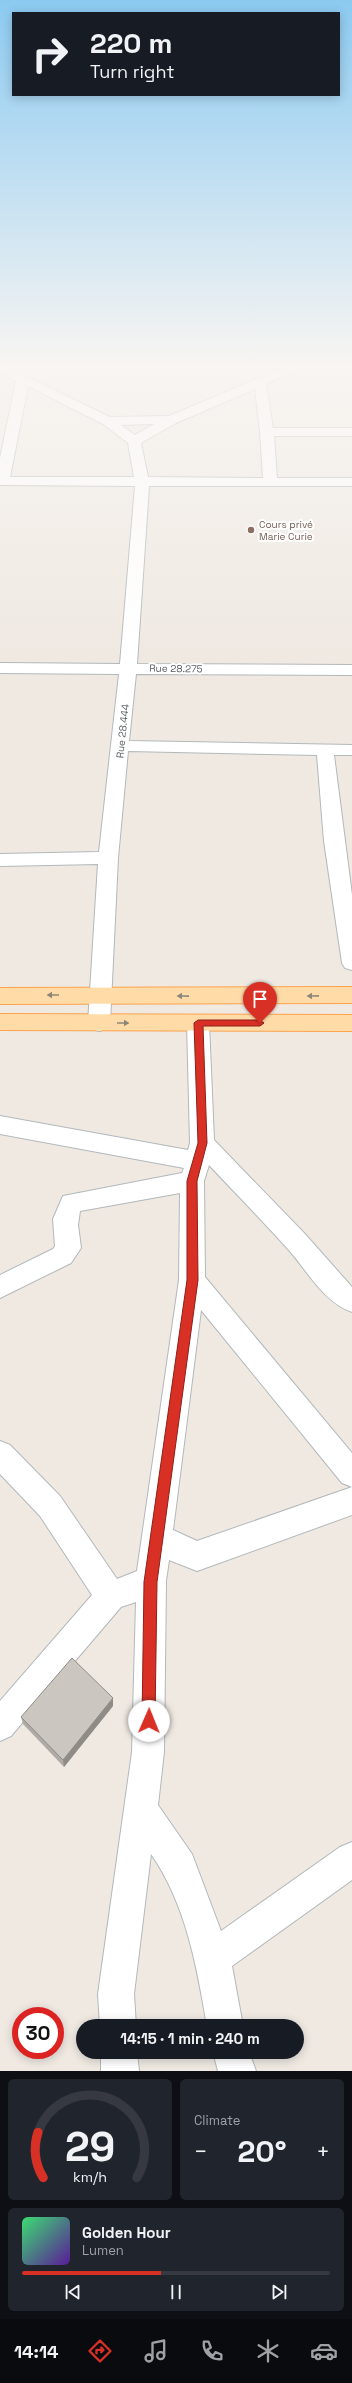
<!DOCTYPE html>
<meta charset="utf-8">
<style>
body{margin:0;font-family:"Space Grotesk",sans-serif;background:#20242c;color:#f1f3f6;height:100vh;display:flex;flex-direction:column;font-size:15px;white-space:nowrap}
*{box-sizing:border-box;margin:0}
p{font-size:13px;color:#9ea1a6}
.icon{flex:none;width:22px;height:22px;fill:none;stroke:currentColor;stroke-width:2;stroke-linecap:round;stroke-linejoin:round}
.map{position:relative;height:2071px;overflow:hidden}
.drawer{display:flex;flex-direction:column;gap:8px;padding:8px;background:#0d0f14;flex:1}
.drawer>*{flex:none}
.banner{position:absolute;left:12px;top:12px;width:328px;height:84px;border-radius:0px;box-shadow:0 2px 10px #0003;background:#171b24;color:#f1f3f6;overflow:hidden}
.speed{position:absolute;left:12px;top:2007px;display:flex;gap:8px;font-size:20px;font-weight:700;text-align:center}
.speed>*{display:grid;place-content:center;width:52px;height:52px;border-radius:50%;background:#171b24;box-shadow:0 2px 10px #0003;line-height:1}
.speed .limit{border:6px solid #d22;background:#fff;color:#111}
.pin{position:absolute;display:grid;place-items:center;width:34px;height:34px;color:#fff;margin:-41px -17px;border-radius:50% 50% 50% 0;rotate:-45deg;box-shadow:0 0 4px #0007}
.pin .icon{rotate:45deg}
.me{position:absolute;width:44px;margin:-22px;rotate:1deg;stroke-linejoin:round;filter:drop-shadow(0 0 3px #0008)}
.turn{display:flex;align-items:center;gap:14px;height:84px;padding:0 12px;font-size:18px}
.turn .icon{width:52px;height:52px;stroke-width:2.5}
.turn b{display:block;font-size:28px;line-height:34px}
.big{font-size:30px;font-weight:800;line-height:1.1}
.drawer .tile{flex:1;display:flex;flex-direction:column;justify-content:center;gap:6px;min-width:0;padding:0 14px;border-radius:6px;background:#20242c}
.drawer .dial{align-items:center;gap:0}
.dial svg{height:104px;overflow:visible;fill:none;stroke:#363941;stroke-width:7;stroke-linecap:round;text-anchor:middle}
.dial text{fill:#f1f3f6;stroke:none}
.song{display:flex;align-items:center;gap:12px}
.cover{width:48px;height:48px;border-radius:6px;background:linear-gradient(135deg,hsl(140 70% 55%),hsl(270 70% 35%))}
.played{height:4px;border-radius:2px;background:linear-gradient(90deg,#d93025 45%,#363941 45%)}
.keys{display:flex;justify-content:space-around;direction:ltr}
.heat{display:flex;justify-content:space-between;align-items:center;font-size:22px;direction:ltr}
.drawer .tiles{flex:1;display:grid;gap:8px;grid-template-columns:1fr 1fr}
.tile:last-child{grid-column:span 2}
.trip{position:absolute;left:76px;top:2019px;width:228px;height:40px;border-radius:20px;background:#171b24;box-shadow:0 2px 10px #0003;font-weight:800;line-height:40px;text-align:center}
.menu{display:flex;height:64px;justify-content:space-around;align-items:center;background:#090b0e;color:#9ea1a6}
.menu .icon{width:28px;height:28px}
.menu .active{color:#d93025}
.menu b{font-size:18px;color:#f1f3f6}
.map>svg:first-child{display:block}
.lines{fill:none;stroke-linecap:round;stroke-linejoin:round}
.minor-casing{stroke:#b3b8bb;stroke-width:2}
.major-casing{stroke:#fea24d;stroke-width:2}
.minor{fill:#fff;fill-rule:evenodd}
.major{fill:#ffdca7;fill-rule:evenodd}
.wall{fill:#afaaa6}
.shaded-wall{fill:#8f8b87}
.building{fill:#ccc6c1;stroke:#8f8b87}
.oneway{fill:#8c8679}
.route{fill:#d93025;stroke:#8d1f18}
.education-dot{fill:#8d6e63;stroke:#fff;stroke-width:1.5}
.labels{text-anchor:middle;stroke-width:4;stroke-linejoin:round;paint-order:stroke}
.far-education-label{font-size:10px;fill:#785e54;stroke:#fff;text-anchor:start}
.far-street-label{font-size:10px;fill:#5b6165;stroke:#fff}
</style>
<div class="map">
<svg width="352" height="2071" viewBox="0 0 352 2071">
<rect width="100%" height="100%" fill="#efe9e2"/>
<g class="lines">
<defs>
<g id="minor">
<path d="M297 362H314L266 384 273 428H352V436H274L277 478H352V486H149L137 664 352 665V675L136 674 129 741 352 745V755H334L352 895V970L345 968 342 963 324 841 317 755 128 751 118 858 110 1023 107 1029 99 1031 91 1029 88 1023 98 864 0 866V854L99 852 119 674 0 673V663L120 664 135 486 0 485V458L16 381 0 373V364L110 417 169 416ZM28 386 103 424 128 443 134 477H10ZM255 389 260 432 263 478 148 477 141 443 176 423ZM154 424 135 435 121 425Z"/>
<path d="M198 1015 206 1017 209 1023 214 1140 305 1234 352 1287V1312C323 1302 307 1270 287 1248 262 1220 235 1193 209 1165L204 1181 205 1277 352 1453V1515L197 1571 169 1560 166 1581 164 1752 158 1805 192 1854 221 1931 340 1847 352 1842V1880L232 1966 243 2026H207C197 1967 186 1904 151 1854L134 1994 136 2026H100L98 1994 132 1752 136 1602 121 1607 11 1736 0 1741V1701L92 1595 40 1516 0 1474V1441L10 1445 60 1496 117 1579 137 1571 179 1280 180 1193 80 1211 78 1225 81 1248 71 1263 0 1298V1275L53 1249 55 1246 53 1219 63 1196 182 1173 184 1168 0 1134V1116L188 1150 190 1143 187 1023 190 1017ZM201 1310 342 1483 352 1487 197 1541 173 1530Z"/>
<polygon points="101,2052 137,2052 139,2071 101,2071"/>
<polygon points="213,2052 249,2052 256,2071 218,2071"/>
</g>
<g id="major">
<polygon points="352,987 352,1003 0,1004 0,988"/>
<polygon points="0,1014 352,1015 352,1031 0,1030"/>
</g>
</defs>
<use href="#minor" class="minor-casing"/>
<use href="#major" class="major-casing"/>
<use href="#minor" class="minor"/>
<use href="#major" class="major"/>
</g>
<polygon class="wall" points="113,1706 64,1767 23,1724 21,1717"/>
<polygon class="shaded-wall" points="113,1698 113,1706 64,1767 63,1760"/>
<polygon class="building" points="72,1658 113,1698 63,1760 21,1717"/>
<defs><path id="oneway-solid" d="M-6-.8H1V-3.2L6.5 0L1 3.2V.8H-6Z"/></defs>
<g class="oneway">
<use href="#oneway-solid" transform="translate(53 995) rotate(180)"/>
<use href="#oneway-solid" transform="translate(183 996) rotate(-179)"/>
<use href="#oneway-solid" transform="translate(313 996) rotate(179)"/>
<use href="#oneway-solid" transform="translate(123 1023)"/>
</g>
<linearGradient id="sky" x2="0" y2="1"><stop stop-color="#8ccaf1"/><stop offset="0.56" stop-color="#f8f5f2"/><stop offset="1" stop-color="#f8f5f2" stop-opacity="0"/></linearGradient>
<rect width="352" height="652" fill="url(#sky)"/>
<polygon class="route" points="198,1020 260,1020 264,1023 260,1026 203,1026 207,1143 197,1181 198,1280 157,1582 155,1721 153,1726 149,1728 144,1726 142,1721 144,1582 187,1280 187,1181 198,1143 194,1023"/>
<circle class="education-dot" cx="251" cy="530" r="4"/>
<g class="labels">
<g class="far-education-label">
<text x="259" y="528">Cours privé<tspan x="259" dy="12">Marie Curie</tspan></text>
</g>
<g class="far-street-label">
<text transform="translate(176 668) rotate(1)" y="4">Rue 28.275</text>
<text transform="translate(122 731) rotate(-84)" y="4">Rue 28.444</text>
</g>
</g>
</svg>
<div class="speed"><div class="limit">30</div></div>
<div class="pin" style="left:260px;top:1023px;background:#d93025"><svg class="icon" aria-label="arrive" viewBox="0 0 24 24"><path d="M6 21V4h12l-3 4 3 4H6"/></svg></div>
<svg class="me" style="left:149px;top:1721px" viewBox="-20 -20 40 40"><circle r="19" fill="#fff"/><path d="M0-13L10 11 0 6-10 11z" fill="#d93025"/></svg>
<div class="trip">14:15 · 1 min · 240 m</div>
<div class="banner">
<div class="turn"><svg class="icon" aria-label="right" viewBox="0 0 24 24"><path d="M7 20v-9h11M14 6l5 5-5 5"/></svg><div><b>220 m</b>Turn right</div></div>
</div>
</div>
<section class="drawer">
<div class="tiles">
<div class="tile dial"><svg viewBox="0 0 100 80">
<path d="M14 69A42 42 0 1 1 86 69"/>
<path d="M14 69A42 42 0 0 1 10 34" stroke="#d93025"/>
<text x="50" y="56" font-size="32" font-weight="700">29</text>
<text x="50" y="72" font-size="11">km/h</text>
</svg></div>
<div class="tile"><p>Climate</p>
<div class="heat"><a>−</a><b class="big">20°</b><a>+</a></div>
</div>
<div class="tile">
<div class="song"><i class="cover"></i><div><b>Golden Hour</b><p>Lumen</p></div></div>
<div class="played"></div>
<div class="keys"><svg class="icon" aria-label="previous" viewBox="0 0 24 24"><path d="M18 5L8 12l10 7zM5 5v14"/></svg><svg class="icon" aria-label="pause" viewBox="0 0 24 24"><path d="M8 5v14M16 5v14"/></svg><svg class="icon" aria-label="next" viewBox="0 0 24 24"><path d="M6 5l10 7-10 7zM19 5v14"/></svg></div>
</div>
</div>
</section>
<nav class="menu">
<b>14:14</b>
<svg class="icon active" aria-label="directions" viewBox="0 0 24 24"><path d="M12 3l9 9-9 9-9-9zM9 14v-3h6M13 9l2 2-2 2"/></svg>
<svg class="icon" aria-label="music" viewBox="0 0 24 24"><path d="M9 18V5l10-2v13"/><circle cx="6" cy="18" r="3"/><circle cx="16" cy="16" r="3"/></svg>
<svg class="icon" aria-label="phone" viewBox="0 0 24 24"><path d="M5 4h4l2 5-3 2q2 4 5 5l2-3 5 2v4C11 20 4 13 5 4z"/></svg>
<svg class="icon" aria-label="climate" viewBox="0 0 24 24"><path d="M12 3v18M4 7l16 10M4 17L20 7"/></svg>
<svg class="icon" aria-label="car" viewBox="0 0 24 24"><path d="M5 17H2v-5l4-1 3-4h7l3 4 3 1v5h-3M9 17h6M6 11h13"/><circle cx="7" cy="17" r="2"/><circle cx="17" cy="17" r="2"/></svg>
</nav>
